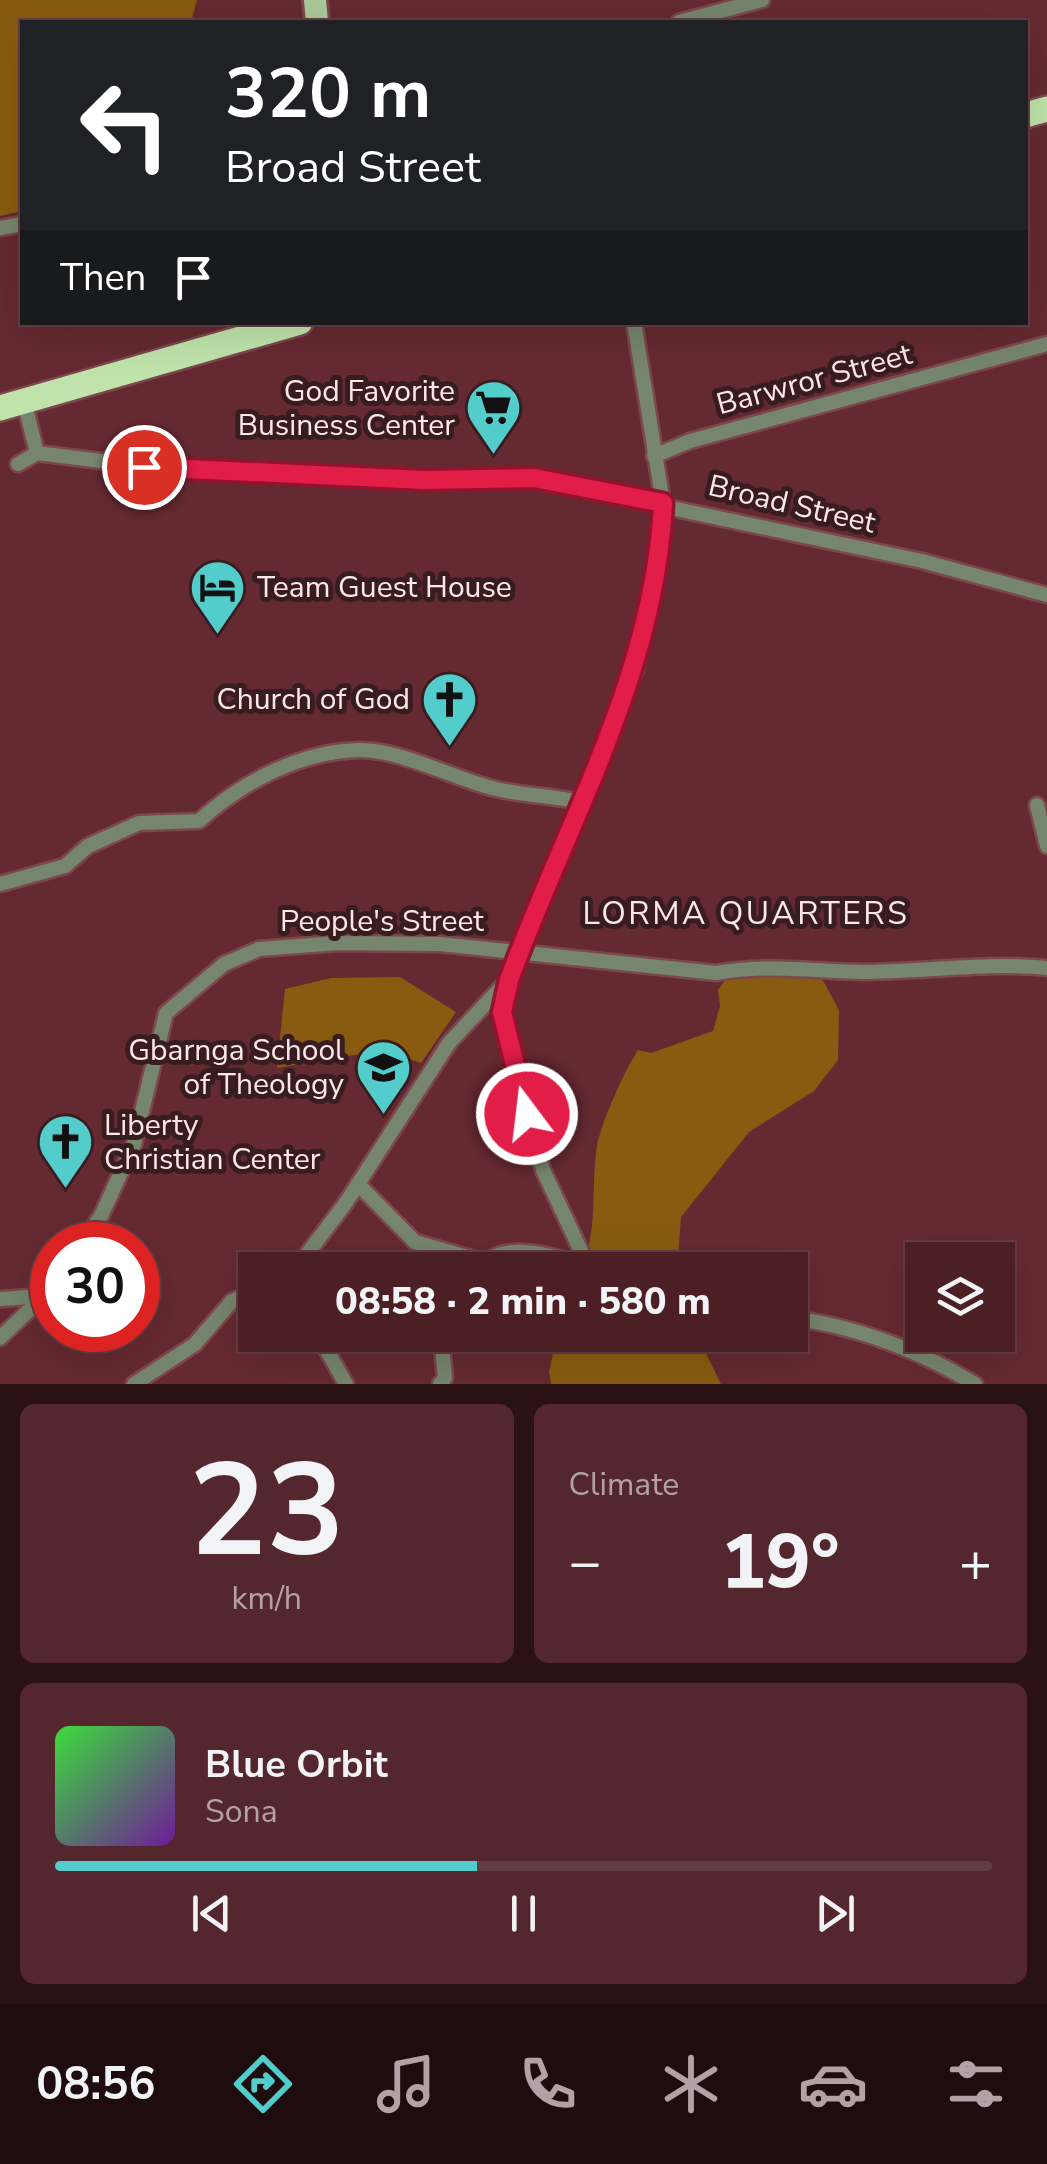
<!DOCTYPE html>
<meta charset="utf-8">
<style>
body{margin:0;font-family:"Nunito Sans",sans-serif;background:#53272d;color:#f1f3f6;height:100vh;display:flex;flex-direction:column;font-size:38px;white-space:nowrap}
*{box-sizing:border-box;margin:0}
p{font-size:32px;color:#b2a2a7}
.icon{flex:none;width:55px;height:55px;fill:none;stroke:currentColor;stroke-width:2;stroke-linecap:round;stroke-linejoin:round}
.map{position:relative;height:1384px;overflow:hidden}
.side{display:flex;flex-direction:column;gap:20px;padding:20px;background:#2a1114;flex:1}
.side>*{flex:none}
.guide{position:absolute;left:20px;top:20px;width:1008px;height:305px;border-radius:0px;box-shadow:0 10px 40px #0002,0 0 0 2px #633d42;background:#202124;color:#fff;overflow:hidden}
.fabs{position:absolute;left:905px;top:1242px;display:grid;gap:20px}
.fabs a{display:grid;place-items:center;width:110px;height:110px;border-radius:0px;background:#4c1f25;box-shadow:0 10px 40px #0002,0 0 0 2px #633d42;font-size:50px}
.speed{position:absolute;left:30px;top:1222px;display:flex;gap:20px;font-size:50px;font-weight:700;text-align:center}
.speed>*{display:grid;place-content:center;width:130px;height:130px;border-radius:50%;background:#4c1f25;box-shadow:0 10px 40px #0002,0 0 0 2px #633d42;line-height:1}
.speed .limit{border:15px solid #d22;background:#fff;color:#111}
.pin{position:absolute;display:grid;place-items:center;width:85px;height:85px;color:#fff;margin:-42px;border:5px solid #fff;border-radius:50%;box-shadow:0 2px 10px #0007}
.me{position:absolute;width:110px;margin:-55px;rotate:345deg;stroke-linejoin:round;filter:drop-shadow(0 0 8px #0008)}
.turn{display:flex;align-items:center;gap:35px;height:210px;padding:0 40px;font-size:45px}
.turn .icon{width:130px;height:130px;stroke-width:2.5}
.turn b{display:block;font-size:70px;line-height:85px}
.then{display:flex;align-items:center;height:95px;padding:0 40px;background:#0003;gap:20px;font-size:38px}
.big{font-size:75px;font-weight:800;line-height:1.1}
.side .widget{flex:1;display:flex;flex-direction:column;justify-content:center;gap:15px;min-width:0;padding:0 35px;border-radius:15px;background:#53272d}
.side .dial{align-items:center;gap:0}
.dial b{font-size:130px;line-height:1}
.song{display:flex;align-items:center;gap:30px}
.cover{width:120px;height:120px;border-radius:15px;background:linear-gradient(135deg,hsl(120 70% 55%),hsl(280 70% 35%))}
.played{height:10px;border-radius:5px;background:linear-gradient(90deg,#52cdcc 45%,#633d42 45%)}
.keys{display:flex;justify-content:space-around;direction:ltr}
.heat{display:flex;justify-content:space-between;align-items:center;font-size:55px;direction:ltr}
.side .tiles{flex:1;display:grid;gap:20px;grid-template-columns:1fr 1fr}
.widget:last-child{grid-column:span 2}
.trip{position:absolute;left:238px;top:1252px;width:570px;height:100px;border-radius:0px;background:#4c1f25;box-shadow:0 10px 40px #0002,0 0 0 2px #633d42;font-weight:800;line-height:100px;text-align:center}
.tab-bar{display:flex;height:160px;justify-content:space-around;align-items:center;background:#1e0c0f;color:#b2a2a7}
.tab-bar .icon{width:70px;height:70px}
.tab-bar .selected{color:#52cdcc}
.tab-bar b{font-size:45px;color:#f1f3f6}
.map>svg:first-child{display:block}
.green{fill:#885b10}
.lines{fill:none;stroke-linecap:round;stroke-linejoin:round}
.street-casing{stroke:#7d474e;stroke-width:19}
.primary-casing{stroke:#7d474e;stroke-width:28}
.highway-casing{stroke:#7d474e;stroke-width:30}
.street{stroke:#76856d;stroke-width:14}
.primary{stroke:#aac999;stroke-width:22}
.highway{stroke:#bfe3aa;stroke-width:25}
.route-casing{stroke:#92132f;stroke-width:25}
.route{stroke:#e11d48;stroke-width:18}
.labels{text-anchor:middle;stroke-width:10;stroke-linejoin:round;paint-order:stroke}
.street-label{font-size:30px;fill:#fee6e8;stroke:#381d20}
.poi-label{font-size:30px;fill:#fee6e8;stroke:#381d20;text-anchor:end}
.neighbourhood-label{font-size:32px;letter-spacing:2.5px;fill:#fee6e8;stroke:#381d20}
</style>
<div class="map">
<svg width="1047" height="1384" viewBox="0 0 1047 1384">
<rect width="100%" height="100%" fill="#652931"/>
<g class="green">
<polygon points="0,0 197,0 191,22 22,22 22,211 0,216"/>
<path d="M729 975H820L839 1010 838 1060 814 1091 749 1132 681 1217 677 1270H582C598 1223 591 1199 596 1152 599 1126 624 1072 638 1050L651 1053 713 1031 720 1006 718 990Z"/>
<polygon points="400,977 456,1012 421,1063 384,1050 277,1068 285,989 331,978"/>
<polygon points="557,1335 697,1335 721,1384 551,1384 549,1372"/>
</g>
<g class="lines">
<defs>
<g id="street">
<polyline points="679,22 762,0"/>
<polyline points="0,228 22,224"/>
<polyline points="24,401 37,453 182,471 424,480 534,479 922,561 1047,595"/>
<polyline points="654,456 690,441 1047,344"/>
<polyline points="18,464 37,453"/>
<polyline points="1037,805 1047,846"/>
<path d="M0 884 65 866 88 846 139 823 199 821C242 782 299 752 358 750 399 749 453 778 492 788 523 796 553 795 584 803"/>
<polyline points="358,1184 415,1242 485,1262"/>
<path d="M80 1245 101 1216 134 1144 166 1013 224 964 259 949 338 943 440 944 716 973C765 964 812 971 862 972 924 972 985 962 1047 968"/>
<path d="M481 1269C500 1237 561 1258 588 1266"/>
<polyline points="295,1270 345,1204 449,1043 507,981"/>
<polyline points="599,1270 588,1266 543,1170 503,1012 520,950 636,669 655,589 663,503 634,322"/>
<polyline points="0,1299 44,1296 52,1284"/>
<path d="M790 1318C857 1326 918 1350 975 1384"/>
<polyline points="318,1335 346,1384"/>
<polyline points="0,1338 44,1296"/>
<polyline points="134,1384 195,1344 232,1301 255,1292"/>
<polyline points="440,1384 445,1378 441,1335"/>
</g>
<polyline id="primary" points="315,0 317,22"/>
<g id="highway">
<polyline points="1025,115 1047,109"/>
<polyline points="0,408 300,322"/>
</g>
</defs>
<use href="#street" class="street-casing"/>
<use href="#primary" class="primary-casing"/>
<use href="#highway" class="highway-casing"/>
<use href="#street" class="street"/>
<use href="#primary" class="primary"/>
<use href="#highway" class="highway"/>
</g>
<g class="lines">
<defs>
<path id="route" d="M144 467 424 480 534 478 663 503C655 675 567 821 509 980L502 1012 527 1114"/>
</defs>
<use href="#route" class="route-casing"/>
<use href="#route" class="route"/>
</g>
<defs>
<symbol id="supermarket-pin" viewBox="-11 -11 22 30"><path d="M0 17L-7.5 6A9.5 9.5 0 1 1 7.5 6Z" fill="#52cdcc" stroke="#381d20"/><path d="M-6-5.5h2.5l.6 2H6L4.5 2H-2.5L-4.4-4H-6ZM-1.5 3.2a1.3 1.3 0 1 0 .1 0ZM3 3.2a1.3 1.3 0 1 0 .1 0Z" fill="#111"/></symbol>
<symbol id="hotel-pin" viewBox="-11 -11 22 30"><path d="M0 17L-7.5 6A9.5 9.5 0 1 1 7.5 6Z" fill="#52cdcc" stroke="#381d20"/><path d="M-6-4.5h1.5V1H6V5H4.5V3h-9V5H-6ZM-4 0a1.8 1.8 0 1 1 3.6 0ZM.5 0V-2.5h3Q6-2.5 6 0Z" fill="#111"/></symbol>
<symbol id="church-pin" viewBox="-11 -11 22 30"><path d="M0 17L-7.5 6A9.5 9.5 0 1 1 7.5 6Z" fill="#52cdcc" stroke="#381d20"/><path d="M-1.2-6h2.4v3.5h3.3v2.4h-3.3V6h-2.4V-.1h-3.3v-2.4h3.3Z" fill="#111"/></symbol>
<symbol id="university-pin" viewBox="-11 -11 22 30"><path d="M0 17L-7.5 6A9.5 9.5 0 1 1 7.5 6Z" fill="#52cdcc" stroke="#381d20"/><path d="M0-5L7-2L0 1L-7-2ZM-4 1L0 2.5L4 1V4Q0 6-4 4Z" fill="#111"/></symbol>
</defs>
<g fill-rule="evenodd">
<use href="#supermarket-pin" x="462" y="376" width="63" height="86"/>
<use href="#hotel-pin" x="186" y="556" width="63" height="86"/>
<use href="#church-pin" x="418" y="668" width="63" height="86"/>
<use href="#university-pin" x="352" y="1036" width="63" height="86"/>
<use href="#church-pin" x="34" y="1110" width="63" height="86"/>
</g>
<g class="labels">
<g class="street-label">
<text transform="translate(814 379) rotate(-15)" y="10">Barwror Street</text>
<text transform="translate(792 504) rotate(13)" y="10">Broad Street</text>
<text x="382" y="931">People's Street</text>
</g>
<g class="poi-label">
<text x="455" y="401">God Favorite<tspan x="455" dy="34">Business Center</tspan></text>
<text x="257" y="597" text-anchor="start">Team Guest House</text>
<text x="410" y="709">Church of God</text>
<text x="344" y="1060">Gbarnga School<tspan x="344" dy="34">of Theology</tspan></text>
<text x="104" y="1135" text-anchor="start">Liberty<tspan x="104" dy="34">Christian Center</tspan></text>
</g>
<g class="neighbourhood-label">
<text x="746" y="924">LORMA QUARTERS</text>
</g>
</g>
</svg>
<div class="fabs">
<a><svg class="icon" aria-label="layers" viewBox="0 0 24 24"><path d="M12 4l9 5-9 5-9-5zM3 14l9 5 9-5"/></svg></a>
</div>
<div class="speed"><div class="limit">30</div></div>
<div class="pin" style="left:144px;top:467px;background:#d93025"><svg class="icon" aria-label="arrive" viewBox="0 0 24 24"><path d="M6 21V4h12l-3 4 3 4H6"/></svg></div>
<svg class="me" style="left:527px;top:1114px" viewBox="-20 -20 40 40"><circle r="17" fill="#e11d48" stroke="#fff" stroke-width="3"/><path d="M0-11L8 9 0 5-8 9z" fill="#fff"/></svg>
<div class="trip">08:58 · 2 min · 580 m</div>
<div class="guide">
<div class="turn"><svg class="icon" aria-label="left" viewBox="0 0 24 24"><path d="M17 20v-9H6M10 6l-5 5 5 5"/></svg><div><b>320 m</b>Broad Street</div></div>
<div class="then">Then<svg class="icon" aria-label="arrive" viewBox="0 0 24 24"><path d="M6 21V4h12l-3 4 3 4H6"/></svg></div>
</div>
</div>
<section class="side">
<div class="tiles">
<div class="widget dial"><b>23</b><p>km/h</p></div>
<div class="widget"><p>Climate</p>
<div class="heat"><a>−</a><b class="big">19°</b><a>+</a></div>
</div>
<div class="widget">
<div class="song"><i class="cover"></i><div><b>Blue Orbit</b><p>Sona</p></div></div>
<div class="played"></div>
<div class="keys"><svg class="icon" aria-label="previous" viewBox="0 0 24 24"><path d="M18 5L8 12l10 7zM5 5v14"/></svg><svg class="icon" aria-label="pause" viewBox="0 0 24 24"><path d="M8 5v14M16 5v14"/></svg><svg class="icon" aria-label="next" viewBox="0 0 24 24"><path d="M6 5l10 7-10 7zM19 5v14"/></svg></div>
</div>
</div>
</section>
<nav class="tab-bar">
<b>08:56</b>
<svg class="icon selected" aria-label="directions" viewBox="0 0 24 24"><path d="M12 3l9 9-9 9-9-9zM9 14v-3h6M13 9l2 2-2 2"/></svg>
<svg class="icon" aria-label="music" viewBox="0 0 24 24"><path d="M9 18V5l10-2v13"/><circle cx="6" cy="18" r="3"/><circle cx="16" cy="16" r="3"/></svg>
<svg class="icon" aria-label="phone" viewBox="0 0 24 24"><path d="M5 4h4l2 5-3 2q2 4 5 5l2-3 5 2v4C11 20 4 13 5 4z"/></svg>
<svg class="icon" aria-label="climate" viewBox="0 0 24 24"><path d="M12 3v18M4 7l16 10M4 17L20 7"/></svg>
<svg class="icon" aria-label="car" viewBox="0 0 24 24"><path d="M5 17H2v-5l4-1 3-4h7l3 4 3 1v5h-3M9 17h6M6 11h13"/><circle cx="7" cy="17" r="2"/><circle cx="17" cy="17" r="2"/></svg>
<svg class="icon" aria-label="filters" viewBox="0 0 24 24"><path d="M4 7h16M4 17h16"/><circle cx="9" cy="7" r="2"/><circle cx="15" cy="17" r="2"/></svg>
</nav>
